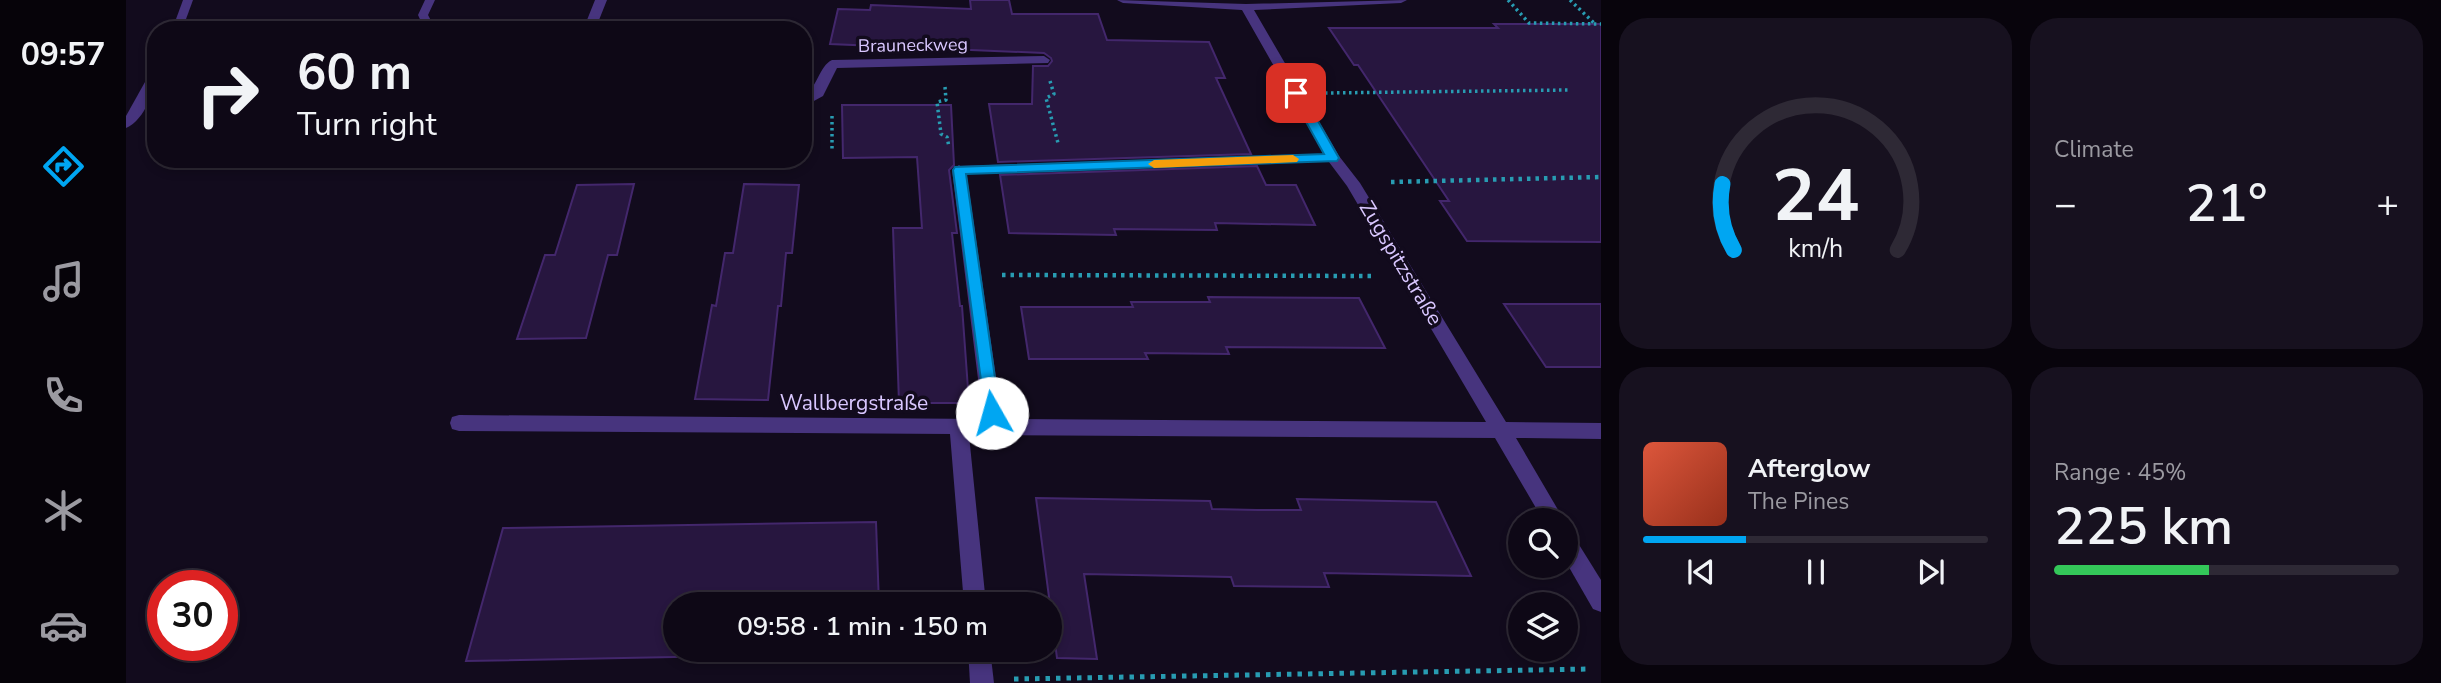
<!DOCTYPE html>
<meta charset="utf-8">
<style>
body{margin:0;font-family:"Nunito Sans",sans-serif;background:#17111f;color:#f1f3f6;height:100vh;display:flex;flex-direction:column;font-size:26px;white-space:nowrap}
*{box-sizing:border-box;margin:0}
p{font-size:23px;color:#9b9aa1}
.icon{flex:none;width:38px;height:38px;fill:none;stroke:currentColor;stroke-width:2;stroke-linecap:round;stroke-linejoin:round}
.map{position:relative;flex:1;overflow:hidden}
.drawer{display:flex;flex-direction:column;gap:18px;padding:18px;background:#08040c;width:840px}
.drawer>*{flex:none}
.banner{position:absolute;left:21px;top:21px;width:665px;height:147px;border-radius:28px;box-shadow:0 4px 10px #0003,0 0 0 2px #2e2935;background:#0e0816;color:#f1f3f6;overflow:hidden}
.fabs{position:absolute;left:1382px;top:508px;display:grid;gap:14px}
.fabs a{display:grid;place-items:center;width:70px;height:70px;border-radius:50%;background:#0e0816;box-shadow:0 4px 10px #0003,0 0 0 2px #2e2935;font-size:35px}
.speed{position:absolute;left:21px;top:570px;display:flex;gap:14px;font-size:35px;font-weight:700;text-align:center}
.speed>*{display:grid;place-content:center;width:91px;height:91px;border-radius:50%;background:#0e0816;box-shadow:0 4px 10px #0003,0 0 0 2px #2e2935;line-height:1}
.speed .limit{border:10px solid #d22;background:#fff;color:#111}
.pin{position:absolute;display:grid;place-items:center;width:60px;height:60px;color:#fff;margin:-30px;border-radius:14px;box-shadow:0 4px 10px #0006}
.me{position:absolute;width:77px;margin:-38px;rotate:353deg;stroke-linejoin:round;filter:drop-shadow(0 0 5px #0008)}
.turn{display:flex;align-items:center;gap:24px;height:147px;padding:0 35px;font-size:32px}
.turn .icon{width:91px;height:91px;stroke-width:2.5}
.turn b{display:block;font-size:49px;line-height:60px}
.big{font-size:52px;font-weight:600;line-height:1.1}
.drawer .card{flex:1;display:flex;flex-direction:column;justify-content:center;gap:10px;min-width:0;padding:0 24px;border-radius:28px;background:#17111f}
.drawer .dial{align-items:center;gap:0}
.dial svg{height:182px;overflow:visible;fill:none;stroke:#2e2935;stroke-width:7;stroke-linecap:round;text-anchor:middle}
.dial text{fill:#f1f3f6;stroke:none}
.song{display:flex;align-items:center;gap:21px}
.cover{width:84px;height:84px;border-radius:10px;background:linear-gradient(135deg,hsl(10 70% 55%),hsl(10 70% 35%))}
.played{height:7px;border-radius:4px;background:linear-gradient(90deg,#00a6f2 30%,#2e2935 30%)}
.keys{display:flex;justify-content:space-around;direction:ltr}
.heat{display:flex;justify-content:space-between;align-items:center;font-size:38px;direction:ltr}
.charge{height:10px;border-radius:5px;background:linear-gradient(90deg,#34c759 45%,#2e2935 0)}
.drawer .tiles{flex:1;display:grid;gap:18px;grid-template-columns:repeat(2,1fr)}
.trip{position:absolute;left:537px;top:592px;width:399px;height:70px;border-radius:35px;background:#0e0816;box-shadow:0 4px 10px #0003,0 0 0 2px #2e2935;font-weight:600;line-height:70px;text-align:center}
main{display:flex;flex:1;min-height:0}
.dock{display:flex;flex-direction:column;width:126px;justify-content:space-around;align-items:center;background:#060309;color:#9b9aa1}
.dock .icon{width:49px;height:49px}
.dock .current{color:#00a6f2}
.dock b{font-size:32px;color:#f1f3f6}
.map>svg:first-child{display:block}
.building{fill:#27163f;stroke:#43276c;stroke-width:2}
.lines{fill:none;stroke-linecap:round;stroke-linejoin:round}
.path-far2{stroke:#289cb2;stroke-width:3.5;stroke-dasharray:2.5 3.5;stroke-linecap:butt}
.path-far1{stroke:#289cb2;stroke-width:4.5;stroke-dasharray:3.5 5;stroke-linecap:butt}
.path{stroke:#289cb2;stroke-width:5;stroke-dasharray:4.5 6;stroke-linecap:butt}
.service{fill:#47347e;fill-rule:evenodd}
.minor{fill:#47347e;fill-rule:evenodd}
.route{fill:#00a6f2;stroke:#006c9d;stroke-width:2}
.slow{fill:#f59e0b}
.labels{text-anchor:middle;stroke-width:7;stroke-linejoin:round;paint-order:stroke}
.far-street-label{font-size:18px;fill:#d9c7ff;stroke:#120b1d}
.street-label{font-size:21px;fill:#d9c7ff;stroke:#120b1d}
</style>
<main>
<nav class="dock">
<b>09:57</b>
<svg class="icon current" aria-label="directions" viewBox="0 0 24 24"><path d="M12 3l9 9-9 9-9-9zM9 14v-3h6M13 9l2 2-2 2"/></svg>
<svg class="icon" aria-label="music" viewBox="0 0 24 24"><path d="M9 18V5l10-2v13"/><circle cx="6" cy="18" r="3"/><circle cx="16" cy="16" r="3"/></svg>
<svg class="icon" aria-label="phone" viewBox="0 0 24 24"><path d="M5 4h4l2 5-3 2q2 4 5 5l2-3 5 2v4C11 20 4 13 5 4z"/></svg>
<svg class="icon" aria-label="climate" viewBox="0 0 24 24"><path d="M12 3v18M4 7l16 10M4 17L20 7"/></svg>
<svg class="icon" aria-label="car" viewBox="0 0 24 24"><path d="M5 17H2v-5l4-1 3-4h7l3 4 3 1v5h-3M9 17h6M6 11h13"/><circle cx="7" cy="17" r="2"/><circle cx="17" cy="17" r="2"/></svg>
</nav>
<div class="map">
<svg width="1475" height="683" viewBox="0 0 1475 683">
<rect width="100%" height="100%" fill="#120b1d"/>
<g class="building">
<polygon points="844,0 883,0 886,14 972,14 981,40 1083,42 1099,78 1090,78 1125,154 872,162 863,104 906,104 907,66 922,66 926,61 925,58 918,53 704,44 712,9 744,10 745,5 845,9"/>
<polygon points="1368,24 1475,24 1475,242 1341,241 1314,201 1323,201 1232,65 1228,65 1203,28 1372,28"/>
<polygon points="716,105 825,105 828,165 823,170 831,233 826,233 834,306 836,306 843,403 773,403 767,228 796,228 791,157 717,158"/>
<polygon points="1131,166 1140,185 1170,185 1189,225 1089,223 1091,230 988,229 990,235 883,233 874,175"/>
<polygon points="508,184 491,255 482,255 460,338 391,339 419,255 429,255 451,185"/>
<polygon points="618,184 673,185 666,253 660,253 655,306 652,306 642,400 569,399 586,305 590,306 599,253 607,253"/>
<polygon points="1082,297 1233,298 1259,348 1100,347 1103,354 1019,353 1022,359 903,359 895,307 1007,307 1005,302 1084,302"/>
<polygon points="1378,304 1475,304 1475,367 1420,367"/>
<polygon points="910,498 1084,501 1086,509 1131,510 1175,510 1171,499 1310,502 1345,576 1198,573 1203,587 1108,586 1105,577 958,574 971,659 931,658"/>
<polygon points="750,522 753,604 550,604 550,649 754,649 754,653 340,661 377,528"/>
</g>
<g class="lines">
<g class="path-far2">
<polyline points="1382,0 1403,23 1475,24"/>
<polyline points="1444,0 1468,23"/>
<polyline points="924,81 928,94 920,98 932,143"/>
<polyline points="819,87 820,100 811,102 815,134 821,137 823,147"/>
<polyline points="1199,93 1443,90"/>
<polyline points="706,116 706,151"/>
</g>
<g class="path-far1">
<polyline points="1265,182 1475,177"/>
<polyline points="876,275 1246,276"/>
</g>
<polyline class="path" points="888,679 1465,669"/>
<g class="service">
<polygon points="57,0 67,0 56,30 46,30"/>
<polygon points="299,0 309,0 302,15 310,30 299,30 292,15"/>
<path d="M30 70C30 88 19 120 0 128V116L24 73Z"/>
<polygon points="1207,154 1213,158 1212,161 833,174 826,170 833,166"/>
</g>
<g class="minor">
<polygon points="469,0 481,0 469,30 457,30"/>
<polygon points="991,0 1120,4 1281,0 1275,3 1128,10 1213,156 1234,183 1380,422 1475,423 1475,439 1390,438 1438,520 1417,520 1369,438 843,435 860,604 838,604 824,434 333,431 326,429 324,423 326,417 333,415 857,419 826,170 833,165 840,170 876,419 1360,422 1221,186 1200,158 1116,10 997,3"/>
<path d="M918 56 924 60 922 63 711 68 697 96 677 107V97C692 87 693 66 706 60Z"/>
<polygon points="1440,532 1447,535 1475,580 1475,612 1467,609 1440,562"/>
<polygon points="842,649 864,649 868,683 844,683"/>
</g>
</g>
<polygon class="route" points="1166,91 1176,93 1213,158 1211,161 840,174 874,413 872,418 860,418 827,170 829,167 1198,154 1164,93"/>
<polygon class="slow" points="1167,155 1173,159 1171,162 1028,168 1022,164 1028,160"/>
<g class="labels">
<g class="far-street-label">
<text transform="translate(787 45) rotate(-1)" y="6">Brauneckweg</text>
</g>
<g class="street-label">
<text transform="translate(1275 263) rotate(59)" y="7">Zugspitzstraße</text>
<text x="728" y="410">Wallbergstraße</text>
</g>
</g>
</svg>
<div class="fabs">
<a><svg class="icon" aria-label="search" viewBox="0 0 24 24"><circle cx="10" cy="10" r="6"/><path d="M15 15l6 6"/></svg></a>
<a><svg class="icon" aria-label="layers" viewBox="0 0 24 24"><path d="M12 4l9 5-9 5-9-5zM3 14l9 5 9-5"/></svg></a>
</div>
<div class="speed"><div class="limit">30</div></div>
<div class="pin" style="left:1170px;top:93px;background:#d93025"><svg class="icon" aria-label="arrive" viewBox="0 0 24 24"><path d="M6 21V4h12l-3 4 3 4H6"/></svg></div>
<svg class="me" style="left:866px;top:413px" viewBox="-20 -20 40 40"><circle r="19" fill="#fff"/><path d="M0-13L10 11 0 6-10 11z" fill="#00a6f2"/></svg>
<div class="trip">09:58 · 1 min · 150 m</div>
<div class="banner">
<div class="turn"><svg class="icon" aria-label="right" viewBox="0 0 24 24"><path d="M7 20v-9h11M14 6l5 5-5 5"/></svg><div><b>60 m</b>Turn right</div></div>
</div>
</div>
<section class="drawer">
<div class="tiles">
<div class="card dial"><svg viewBox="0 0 100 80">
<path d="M14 69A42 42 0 1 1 86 69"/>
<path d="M14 69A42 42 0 0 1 9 40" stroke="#00a6f2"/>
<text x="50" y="56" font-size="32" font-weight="700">24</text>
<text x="50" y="72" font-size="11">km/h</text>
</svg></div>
<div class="card"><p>Climate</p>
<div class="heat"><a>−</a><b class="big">21°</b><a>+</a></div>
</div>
<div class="card">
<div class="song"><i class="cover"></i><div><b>Afterglow</b><p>The Pines</p></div></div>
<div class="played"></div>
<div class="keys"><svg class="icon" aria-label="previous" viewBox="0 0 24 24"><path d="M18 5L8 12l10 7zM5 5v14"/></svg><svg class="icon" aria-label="pause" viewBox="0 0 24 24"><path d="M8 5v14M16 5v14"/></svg><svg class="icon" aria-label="next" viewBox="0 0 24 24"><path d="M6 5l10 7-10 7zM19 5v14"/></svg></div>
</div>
<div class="card"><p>Range · 45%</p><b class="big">225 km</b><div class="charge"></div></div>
</div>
</section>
</main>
